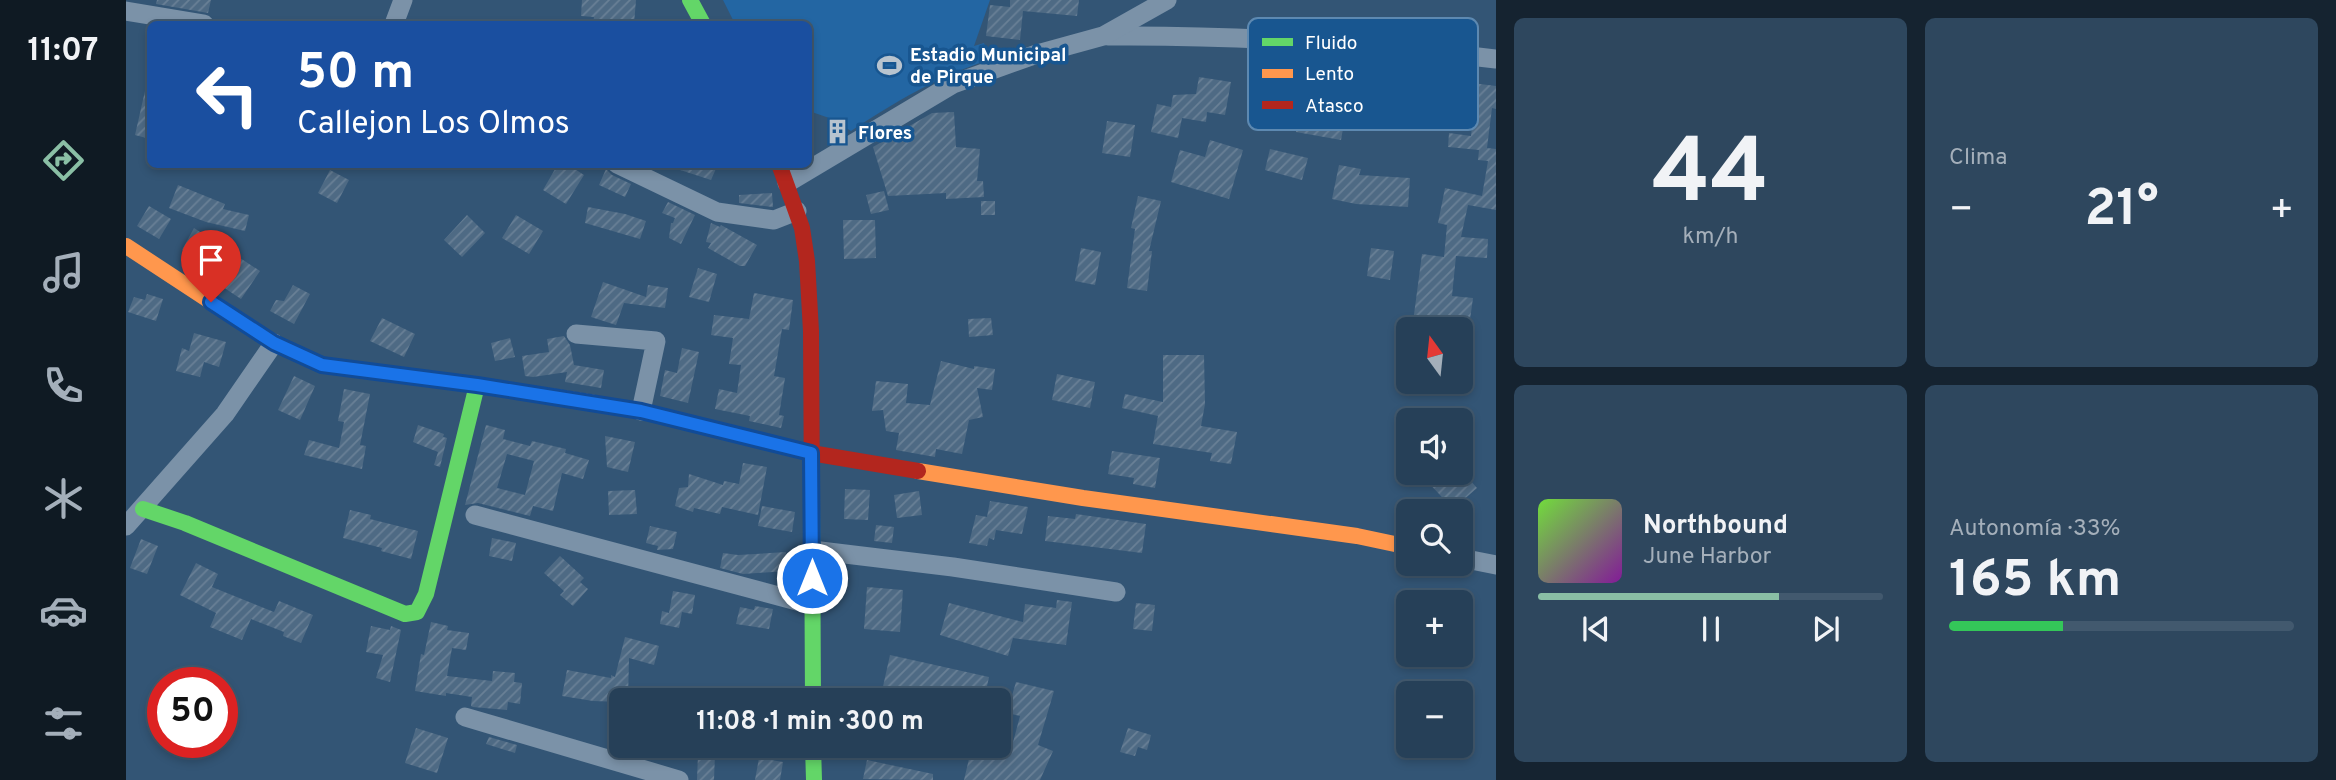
<!DOCTYPE html>
<html lang="es">
<meta charset="utf-8">
<style>
body{margin:0;font-family:Overpass,sans-serif;background:#2e475e;color:#f1f3f6;height:100vh;display:flex;flex-direction:column;font-size:26px;white-space:nowrap}
*{box-sizing:border-box;margin:0}
p{font-size:23px;color:#a4afba}
.icon{flex:none;width:38px;height:38px;fill:none;stroke:currentColor;stroke-width:2;stroke-linecap:round;stroke-linejoin:round}
.map{position:relative;flex:1;overflow:hidden}
.panel{display:flex;flex-direction:column;gap:18px;padding:18px;background:#152330;width:840px}
.panel>*{flex:none}
.banner{position:absolute;left:21px;top:21px;width:665px;height:147px;border-radius:10px;box-shadow:0 4px 10px #0003,0 0 0 2px #42596e;background:#1a4fa0;color:#fff;overflow:hidden}
.needle{width:46px;rotate:345deg}
.controls{position:absolute;left:1270px;top:317px;display:grid;gap:14px}
.controls a{display:grid;place-items:center;width:77px;height:77px;border-radius:10px;background:#264058;box-shadow:0 4px 10px #0003,0 0 0 2px #42596e;font-size:35px}
.speed{position:absolute;left:21px;top:667px;display:flex;gap:14px;font-size:35px;font-weight:700;text-align:center}
.speed>*{display:grid;place-content:center;width:91px;height:91px;border-radius:50%;background:#264058;box-shadow:0 4px 10px #0003,0 0 0 2px #42596e;line-height:1}
.speed .limit{border:10px solid #d22;background:#fff;color:#111}
.pin{position:absolute;display:grid;place-items:center;width:60px;height:60px;color:#fff;margin:-72px -30px;border-radius:50% 50% 50% 0;rotate:-45deg;box-shadow:0 0 7px #0007}
.pin .icon{rotate:45deg}
.me{position:absolute;width:77px;margin:-38px;rotate:0deg;stroke-linejoin:round;filter:drop-shadow(0 0 5px #0008)}
.turn{display:flex;align-items:center;gap:24px;height:147px;padding:0 35px;font-size:32px}
.turn .icon{width:91px;height:91px;stroke-width:2.5}
.turn b{display:block;font-size:49px;line-height:60px}
.big{font-size:52px;font-weight:700;line-height:1.1}
.panel .card{flex:1;display:flex;flex-direction:column;justify-content:center;gap:10px;min-width:0;padding:0 24px;border-radius:10px;background:#2e475e}
.panel .dial{align-items:center;gap:0}
.dial b{font-size:91px;line-height:1}
.song{display:flex;align-items:center;gap:21px}
.cover{width:84px;height:84px;border-radius:10px;background:linear-gradient(135deg,hsl(100 70% 55%),hsl(290 70% 35%))}
.played{height:7px;border-radius:4px;background:linear-gradient(90deg,#8abfa5 70%,#42596e 70%)}
.keys{display:flex;justify-content:space-around;direction:ltr}
.heat{display:flex;justify-content:space-between;align-items:center;font-size:38px;direction:ltr}
.charge{height:10px;border-radius:5px;background:linear-gradient(90deg,#34c759 33%,#42596e 0)}
.panel .tiles{flex:1;display:grid;gap:18px;grid-template-columns:repeat(2,1fr)}
.trip{position:absolute;left:483px;top:688px;width:402px;height:70px;border-radius:10px;background:#264058;box-shadow:0 4px 10px #0003,0 0 0 2px #42596e;font-weight:700;line-height:70px;text-align:center}
main{display:flex;flex:1;min-height:0}
.tab-bar{display:flex;flex-direction:column;width:126px;justify-content:space-around;align-items:center;background:#0f1a23;color:#a4afba}
.tab-bar .icon{width:49px;height:49px}
.tab-bar .selected{color:#8abfa5}
.tab-bar b{font-size:32px;color:#f1f3f6}
.map>svg:first-child{display:block}
.garden{fill:#2366a3}
.building{fill:url(#building-hatch);fill-rule:evenodd}
.lines{fill:none;stroke-linecap:round;stroke-linejoin:round}
.street{stroke:#7b92a8;stroke-width:19}
.fast{stroke:#63d668;stroke-width:16}
.slow{stroke:#ff974d;stroke-width:16}
.jam{stroke:#b3261e;stroke-width:16}
.route-casing{stroke:#114b97;stroke-width:18}
.route{stroke:#1a73e8;stroke-width:12}
.labels{text-anchor:middle;stroke-width:7;stroke-linejoin:round;paint-order:stroke}
.poi-label{font-size:19px;font-weight:bold;fill:#fff;stroke:#185690;text-anchor:start}
.key{fill:#185690;stroke:#5d89b1;stroke-width:2}
.key-label{font-size:19px;fill:#fff}
</style>
<main>
<nav class="tab-bar">
<b>11:07</b>
<svg class="icon selected" aria-label="directions" viewBox="0 0 24 24"><path d="M12 3l9 9-9 9-9-9zM9 14v-3h6M13 9l2 2-2 2"/></svg>
<svg class="icon" aria-label="music" viewBox="0 0 24 24"><path d="M9 18V5l10-2v13"/><circle cx="6" cy="18" r="3"/><circle cx="16" cy="16" r="3"/></svg>
<svg class="icon" aria-label="phone" viewBox="0 0 24 24"><path d="M5 4h4l2 5-3 2q2 4 5 5l2-3 5 2v4C11 20 4 13 5 4z"/></svg>
<svg class="icon" aria-label="climate" viewBox="0 0 24 24"><path d="M12 3v18M4 7l16 10M4 17L20 7"/></svg>
<svg class="icon" aria-label="car" viewBox="0 0 24 24"><path d="M5 17H2v-5l4-1 3-4h7l3 4 3 1v5h-3M9 17h6M6 11h13"/><circle cx="7" cy="17" r="2"/><circle cx="17" cy="17" r="2"/></svg>
<svg class="icon" aria-label="filters" viewBox="0 0 24 24"><path d="M4 7h16M4 17h16"/><circle cx="9" cy="7" r="2"/><circle cx="15" cy="17" r="2"/></svg>
</nav>
<div class="map">
<svg width="1370" height="780" viewBox="0 0 1370 780">
<defs>
<pattern id="building-hatch" width="6" height="6" patternUnits="userSpaceOnUse" patternTransform="scale(1.75)"><rect width="6" height="6" fill="#4e6a84"/><path d="M-1 1l2-2M0 6l6-6M5 7l2-2" fill="none" stroke="#698096"/></pattern>
</defs>
<rect width="100%" height="100%" fill="#335575"/>
<path class="garden" d="M597 0H864L848 46 858 43 863 60C812 76 769 102 725 131L706 119 683 111 682 24H609Z"/>
<g class="building">
<polygon points="31,0 85,0 82,13 30,4"/>
<polygon points="456,0 510,0 508,24 467,24 468,17 455,16"/>
<polygon points="884,0 953,0 951,16 897,11 894,40 860,36 864,5 884,7"/>
<polygon points="1073,77 1105,82 1099,115 1081,112 1080,122 1056,118 1052,138 1025,132 1031,104 1045,107 1047,95 1070,94"/>
<polygon points="1338,82 1370,86 1370,109 1366,108 1361,148 1370,149 1370,210 1342,205 1335,237 1362,239 1361,258 1330,256 1326,296 1347,298 1343,327 1287,322 1296,254 1318,257 1321,225 1312,223 1319,188 1356,196 1362,161 1352,160 1353,150 1322,147 1323,133 1345,136 1348,106 1336,105"/>
<polygon points="19,91 24,91 24,139 9,135"/>
<polygon points="1194,97 1222,101 1215,140 1170,132 1172,120 1190,123"/>
<polygon points="828,112 830,147 854,149 851,181 857,181 858,197 820,199 820,193 762,196 747,147 806,113"/>
<polygon points="981,121 1009,125 1004,157 976,153"/>
<polygon points="1084,140 1117,150 1103,199 1045,182 1054,150 1079,157"/>
<polygon points="1144,149 1182,158 1176,180 1139,170"/>
<polygon points="432,164 441,164 458,175 440,204 417,190"/>
<polygon points="546,164 592,164 585,180 545,167"/>
<polygon points="1213,165 1235,169 1233,175 1284,178 1282,207 1230,204 1206,199"/>
<polygon points="480,169 486,175 505,184 499,197 473,185"/>
<polygon points="204,170 223,180 211,203 192,193"/>
<polygon points="52,185 99,204 97,209 123,215 119,231 80,222 43,208"/>
<polygon points="758,191 763,210 745,214 740,195"/>
<polygon points="646,193 647,207 613,203 613,195"/>
<polygon points="1012,196 1035,201 1023,251 1026,251 1021,291 1001,288 1009,229 1005,228"/>
<rect x="855" y="201" width="14" height="14"/>
<polygon points="542,202 569,215 555,244 543,238 545,223 547,223 549,218 536,213"/>
<polygon points="23,206 45,219 33,239 11,226"/>
<polygon points="462,207 499,214 520,221 514,239 459,223"/>
<polygon points="341,215 359,233 336,257 318,240"/>
<polygon points="390,215 417,231 403,254 376,238"/>
<polygon points="717,220 749,220 750,258 718,259"/>
<polygon points="585,223 594,227 595,225 631,245 619,266 614,266 582,248 585,243 580,242"/>
<polygon points="68,228 134,271 115,299 94,285 100,276 56,250"/>
<polygon points="955,248 975,252 969,285 949,281"/>
<polygon points="1245,248 1268,251 1264,280 1241,276"/>
<polygon points="572,268 591,274 583,302 563,297"/>
<polygon points="477,282 520,297 522,285 542,288 539,308 498,303 490,325 465,317"/>
<polygon points="167,285 184,294 168,324 144,311 150,300 158,301"/>
<polygon points="628,293 667,300 663,330 656,329 648,376 659,378 653,415 658,416 655,428 623,421 624,416 589,409 593,389 611,393 615,365 603,364 607,338 585,335 588,315 623,319"/>
<polygon points="21,294 37,299 30,321 2,312 8,297 19,300"/>
<polygon points="256,318 289,334 278,357 244,341"/>
<polygon points="865,318 867,335 843,337 842,319"/>
<polygon points="68,333 100,342 93,367 78,362 74,377 50,371 56,348 63,351"/>
<polygon points="438,336 444,345 448,365 478,370 475,388 439,382 441,372 407,377 399,376 396,356 423,352 421,339"/>
<polygon points="384,338 389,357 369,361 365,343"/>
<polygon points="556,348 573,352 562,403 534,396 539,370 551,373"/>
<polygon points="1037,355 1078,355 1079,404 1075,426 1111,432 1105,464 1084,461 1086,453 1027,444 1032,416 996,408 999,394 1037,402"/>
<polygon points="815,361 848,369 848,366 869,369 866,390 851,388 857,417 843,420 836,454 810,449 809,457 770,450 773,433 760,431 757,410 746,411 750,381 782,384 780,403 804,405"/>
<polygon points="931,374 969,382 964,408 926,400"/>
<polygon points="168,376 189,386 174,420 152,410"/>
<polygon points="218,389 244,394 234,445 240,446 236,469 178,455 183,440 213,448 218,422 212,421"/>
<polygon points="292,425 318,434 317,437 321,438 314,467 308,465 312,452 287,442"/>
<path d="M360 425 379 430 377 439 404 446 406 441 440 449 439 453 463 460 457 479 436 473 427 511 407 506 404 516 352 503 339 505ZM381 454 408 461 399 495 371 488Z"/>
<polygon points="479,436 509,442 502,472 481,467"/>
<polygon points="986,451 1034,458 1029,488 1007,484 1008,478 982,474"/>
<polygon points="617,463 641,467 632,515 596,507 594,514 568,508 567,512 549,506 553,488 562,487 563,474 597,485 598,481 613,484"/>
<polygon points="1308,472 1337,472 1351,488 1327,509 1300,480"/>
<polygon points="719,489 744,490 742,520 718,519"/>
<polygon points="509,490 511,514 483,515 482,491"/>
<polygon points="793,491 796,515 771,518 768,495"/>
<polygon points="864,501 902,507 896,534 870,530 868,540 863,538 861,546 843,543 850,515 861,517"/>
<polygon points="636,506 669,512 666,532 632,526"/>
<polygon points="224,510 245,515 244,519 292,531 285,559 255,551 256,548 217,538"/>
<polygon points="950,514 1020,524 1016,553 919,541 922,516 949,519"/>
<polygon points="750,525 768,527 766,543 748,541"/>
<polygon points="524,526 551,532 547,549 531,550 532,546 520,543"/>
<polygon points="366,538 390,543 386,561 363,556"/>
<polygon points="15,539 32,546 21,574 4,568"/>
<polygon points="660,552 661,571 617,574 594,568 597,553 612,555"/>
<polygon points="434,556 458,578 454,582 462,589 447,606 434,595 438,591 418,573"/>
<polygon points="70,563 92,574 86,587 148,612 153,601 187,615 175,643 157,636 158,632 125,619 116,640 84,627 90,613 54,595"/>
<polygon points="741,587 777,590 774,632 738,629"/>
<polygon points="547,591 569,595 566,614 556,612 553,628 534,624 536,611 543,613"/>
<polygon points="931,600 946,602 940,645 887,638 882,656 814,635 823,603 897,622 899,604 930,608"/>
<polygon points="1010,603 1029,605 1026,631 1007,629"/>
<polygon points="629,606 647,609 643,629 610,624 614,607 628,610"/>
<polygon points="305,622 322,626 321,630 343,633 340,650 326,648 321,676 366,681 367,671 389,673 388,682 396,683 394,704 382,702 381,710 347,707 345,706 346,697 320,693 320,696 289,691 295,654 298,655"/>
<polygon points="245,626 264,630 265,626 275,630 264,682 250,678 257,655 240,652"/>
<polygon points="499,637 533,646 528,665 503,658 502,700 495,700 495,702 467,701 436,696 441,670 485,678 485,675 489,677"/>
<polygon points="764,655 863,677 858,700 754,700"/>
<polygon points="890,682 928,691 912,745 927,751 914,780 838,780 846,746 886,746 894,716 881,713"/>
<polygon points="290,728 322,738 311,773 279,763"/>
<polygon points="1002,728 1025,735 1021,750 1012,747 1009,756 994,752"/>
<polygon points="363,737 391,745 389,753 360,744"/>
<polygon points="572,754 589,754 588,780 571,780"/>
<polygon points="633,758 657,762 654,780 629,780"/>
<polygon points="741,760 807,774 807,780 737,779"/>
</g>
<g class="lines">
<g class="street">
<polyline points="0,11 78,24"/>
<polyline points="268,24 277,0"/>
<path d="M982 36C1111 35 1241 43 1370 59"/>
<polyline points="491,164 591,212 648,220 671,211"/>
<polyline points="661,183 827,84 908,55 977,36 1041,0"/>
<polyline points="450,334 530,341 515,411"/>
<polyline points="349,515 686,605"/>
<polyline points="0,526 99,414 148,343"/>
<polyline points="686,550 827,567 990,592"/>
<polyline points="1335,558 1370,565"/>
<polyline points="339,717 553,780"/>
</g>
<g class="fast">
<polyline points="564,0 577,24"/>
<polyline points="686,506 687,700"/>
<polyline points="17,509 59,523 279,614 291,612 300,594 351,385"/>
<polyline points="687,746 688,780"/>
</g>
<g class="slow">
<polyline points="0,246 148,343 196,365 351,385 468,403"/>
<polyline points="792,471 957,498 1231,536 1283,547"/>
</g>
<g class="jam">
<polyline points="653,164 676,228 681,261 685,331 686,506"/>
<polyline points="468,403 515,411 685,453 792,471"/>
</g>
</g>
<g class="lines">
<defs>
<polyline id="route" points="85,302 148,343 196,365 351,385 515,411 685,453 686,578"/>
</defs>
<use href="#route" class="route-casing"/>
<use href="#route" class="route"/>
</g>
<defs>
<symbol id="stadium-bare" viewBox="-9 -9 18 18"><path d="M0-5a6.5 5 0 1 0 0 10a6.5 5 0 1 0 0-10ZM-3.5-1.8h7v3.6h-7Z" fill="#b8c4cf" stroke="#185690" stroke-width="2.5" paint-order="stroke"/></symbol>
<symbol id="building-bare" viewBox="-9 -9 18 18"><path d="M-4-6H4V6H1V3H-1V6H-4ZM-2.5-4.3h1.7v1.8h-1.7ZM.8-4.3h1.7v1.8H.8ZM-2.5-1h1.7V.8h-1.7ZM.8-1h1.7V.8H.8Z" fill="#b8c4cf" stroke="#185690" stroke-width="2.5" paint-order="stroke"/></symbol>
</defs>
<g fill-rule="evenodd">
<use href="#stadium-bare" x="746" y="48" width="35" height="35"/>
<use href="#building-bare" x="694" y="114" width="35" height="35"/>
</g>
<g class="labels">
<g class="poi-label">
<text x="784" y="61">Estadio Municipal<tspan x="784" dy="22">de Pirque</tspan></text>
<text x="732" y="139">Flores</text>
</g>
</g>
<rect x="1122" y="18" width="230" height="112" rx="10" class="key"/>
<rect x="1136" y="38" width="31" height="8" fill="#63d668"/>
<rect x="1136" y="69" width="31" height="9" fill="#ff974d"/>
<rect x="1136" y="101" width="31" height="8" fill="#b3261e"/>
<g class="key-label">
<text x="1179" y="49">Fluido</text>
<text x="1179" y="80">Lento</text>
<text x="1179" y="112">Atasco</text>
</g>
</svg>
<div class="controls">
<a><svg class="needle" viewBox="-14 -14 28 28"><path d="M0-13l5 13h-10z" fill="#e53935"/><path d="M0 13l5-13h-10z" fill="#a4afba"/></svg></a>
<a><svg class="icon" aria-label="sound" viewBox="0 0 24 24"><path d="M4 9h4l5-4v14l-5-4H4zM17 9q2 3 0 6"/></svg></a>
<a><svg class="icon" aria-label="search" viewBox="0 0 24 24"><circle cx="10" cy="10" r="6"/><path d="M15 15l6 6"/></svg></a>
<a>+</a>
<a>−</a>
</div>
<div class="speed"><div class="limit">50</div></div>
<div class="pin" style="left:85px;top:302px;background:#d93025"><svg class="icon" aria-label="arrive" viewBox="0 0 24 24"><path d="M6 21V4h12l-3 4 3 4H6"/></svg></div>
<svg class="me" style="left:686px;top:578px" viewBox="-20 -20 40 40"><circle r="17" fill="#1a73e8" stroke="#fff" stroke-width="3"/><path d="M0-11L8 9 0 5-8 9z" fill="#fff"/></svg>
<div class="trip">11:08 · 1 min · 300 m</div>
<div class="banner">
<div class="turn"><svg class="icon" aria-label="left" viewBox="0 0 24 24"><path d="M17 20v-9H6M10 6l-5 5 5 5"/></svg><div><b>50 m</b>Callejon Los Olmos</div></div>
</div>
</div>
<section class="panel">
<div class="tiles">
<div class="card dial"><b>44</b><p>km/h</p></div>
<div class="card"><p>Clima</p>
<div class="heat"><a>−</a><b class="big">21°</b><a>+</a></div>
</div>
<div class="card">
<div class="song"><i class="cover"></i><div><b>Northbound</b><p>June Harbor</p></div></div>
<div class="played"></div>
<div class="keys"><svg class="icon" aria-label="previous" viewBox="0 0 24 24"><path d="M18 5L8 12l10 7zM5 5v14"/></svg><svg class="icon" aria-label="pause" viewBox="0 0 24 24"><path d="M8 5v14M16 5v14"/></svg><svg class="icon" aria-label="next" viewBox="0 0 24 24"><path d="M6 5l10 7-10 7zM19 5v14"/></svg></div>
</div>
<div class="card"><p>Autonomía · 33%</p><b class="big">165 km</b><div class="charge"></div></div>
</div>
</section>
</main>
